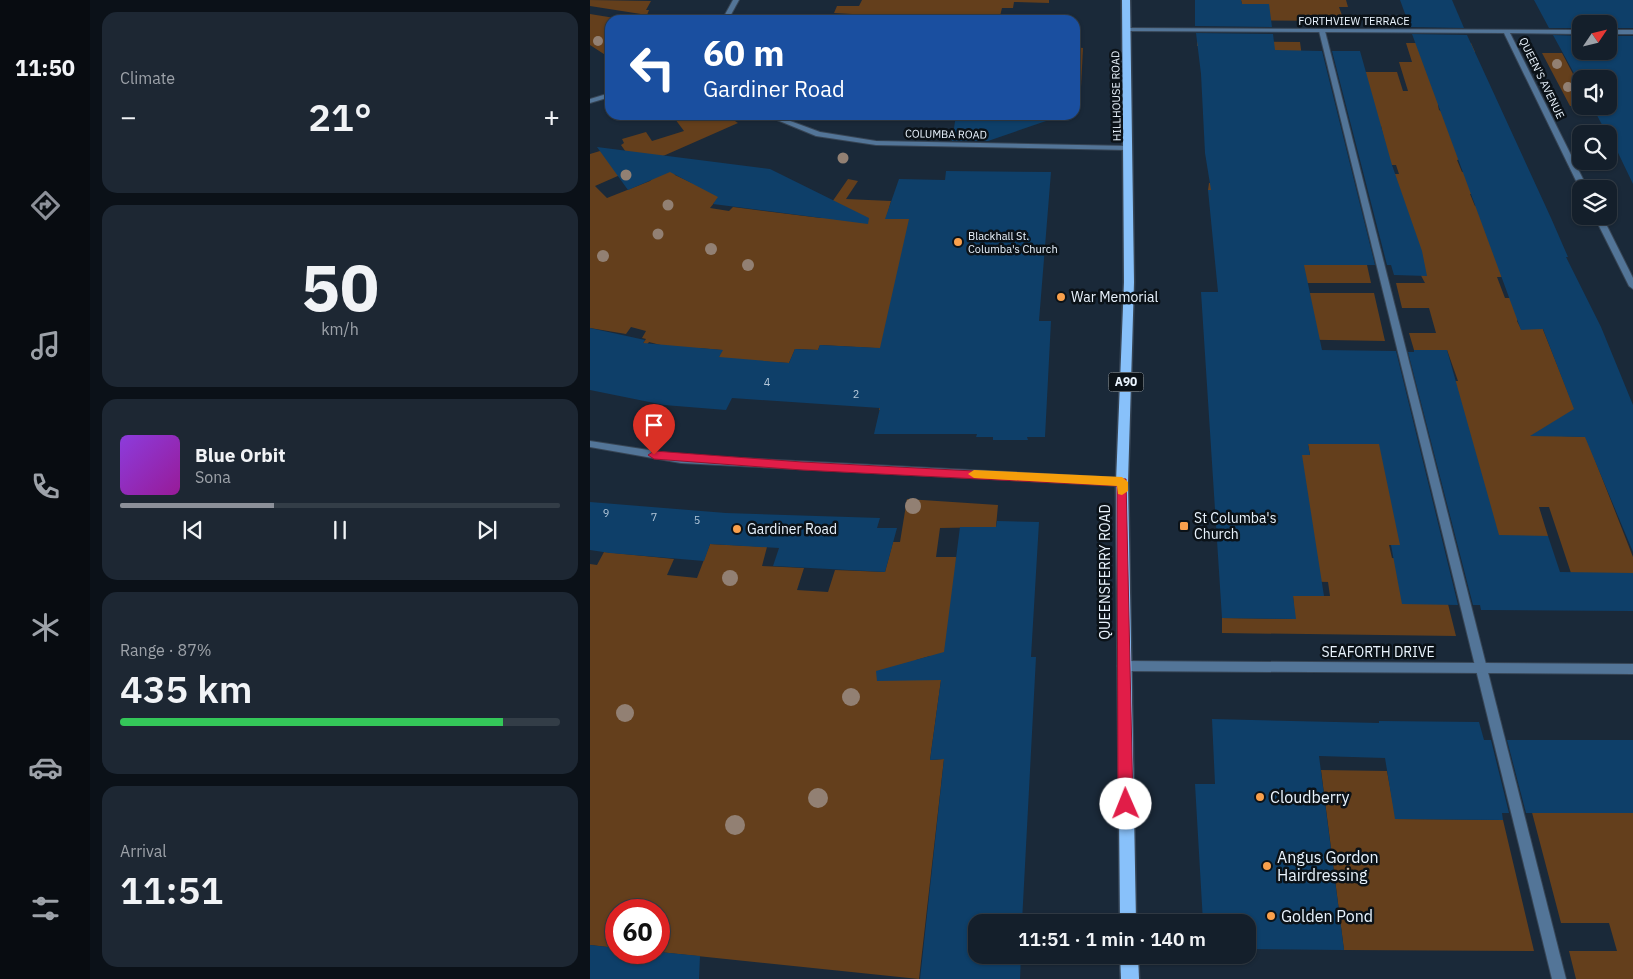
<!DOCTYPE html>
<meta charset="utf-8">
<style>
body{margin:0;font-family:"IBM Plex Sans",sans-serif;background:#1d2733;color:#f1f3f6;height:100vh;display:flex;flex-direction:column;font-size:19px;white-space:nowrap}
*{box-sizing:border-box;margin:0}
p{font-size:16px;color:#9da2a9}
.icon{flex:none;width:28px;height:28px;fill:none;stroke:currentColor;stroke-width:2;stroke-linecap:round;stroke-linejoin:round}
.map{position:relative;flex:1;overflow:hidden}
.drawer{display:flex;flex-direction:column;gap:12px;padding:12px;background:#0b1118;width:500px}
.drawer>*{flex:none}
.top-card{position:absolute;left:15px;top:15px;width:475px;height:105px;border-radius:15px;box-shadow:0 1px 4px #0004,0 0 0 1px #333d47;background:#1a4fa0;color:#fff;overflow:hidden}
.needle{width:32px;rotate:55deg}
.controls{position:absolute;left:982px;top:15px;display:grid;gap:10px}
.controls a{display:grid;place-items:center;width:45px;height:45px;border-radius:10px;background:#141f2b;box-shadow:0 1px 4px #0004,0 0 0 1px #333d47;font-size:25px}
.speed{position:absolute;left:15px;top:899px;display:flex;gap:10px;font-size:25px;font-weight:700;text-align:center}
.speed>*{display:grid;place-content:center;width:65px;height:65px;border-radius:50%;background:#141f2b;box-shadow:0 1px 4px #0004,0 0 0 1px #333d47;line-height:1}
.speed .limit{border:8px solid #d22;background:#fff;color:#111}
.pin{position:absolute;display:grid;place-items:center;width:42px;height:42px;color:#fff;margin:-51px -21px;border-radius:50% 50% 50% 0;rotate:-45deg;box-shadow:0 0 5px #0007}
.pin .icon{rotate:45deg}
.me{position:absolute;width:55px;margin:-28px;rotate:359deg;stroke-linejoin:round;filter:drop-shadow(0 0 4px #0008)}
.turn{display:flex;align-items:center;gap:18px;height:105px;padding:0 15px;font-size:22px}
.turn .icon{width:65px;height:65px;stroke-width:2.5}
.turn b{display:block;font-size:35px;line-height:42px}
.big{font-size:38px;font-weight:600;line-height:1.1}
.drawer .widget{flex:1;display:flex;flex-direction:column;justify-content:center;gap:8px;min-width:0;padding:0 18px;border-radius:15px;background:#1d2733}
.drawer .dial{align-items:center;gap:0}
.dial b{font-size:65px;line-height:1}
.song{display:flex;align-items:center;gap:15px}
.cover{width:60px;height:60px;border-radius:8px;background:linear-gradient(135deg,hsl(270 70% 55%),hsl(300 70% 35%))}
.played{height:5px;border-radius:2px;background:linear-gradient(90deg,#8c9099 35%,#333d47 35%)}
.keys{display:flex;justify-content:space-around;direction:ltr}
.heat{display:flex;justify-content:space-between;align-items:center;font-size:28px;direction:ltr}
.charge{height:8px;border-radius:4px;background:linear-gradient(90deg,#34c759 87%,#333d47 0)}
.trip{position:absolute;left:378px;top:914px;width:288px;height:50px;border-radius:15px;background:#141f2b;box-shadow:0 1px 4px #0004,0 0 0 1px #333d47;font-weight:600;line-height:50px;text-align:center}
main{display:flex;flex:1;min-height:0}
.tabs{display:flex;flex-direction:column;width:90px;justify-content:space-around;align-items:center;background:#080c11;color:#9da2a9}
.tabs .icon{width:35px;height:35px}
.tabs .active{color:#8c9099}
.tabs b{font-size:22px;color:#f1f3f6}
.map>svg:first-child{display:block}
.green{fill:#643f1c}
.building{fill:#0e3f69}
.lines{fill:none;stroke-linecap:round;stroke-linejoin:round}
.lane-casing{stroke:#374555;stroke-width:2}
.street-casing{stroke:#374555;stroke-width:2}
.primary-casing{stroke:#374555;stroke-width:3}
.lane{fill:#537598;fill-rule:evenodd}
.street{fill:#537598;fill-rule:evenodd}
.primary{fill:#88c1fa;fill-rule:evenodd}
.tree{fill:#928073}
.route{fill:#e11d48;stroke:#92132f}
.slow{fill:#f59e0b}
.poi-dot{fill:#f9a04c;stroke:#0b1218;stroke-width:2}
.labels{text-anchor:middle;stroke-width:5;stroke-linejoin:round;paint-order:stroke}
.far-street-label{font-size:11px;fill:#eaf4fe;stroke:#0b1218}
.far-poi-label{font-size:11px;fill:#eaf4fe;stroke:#0b1218;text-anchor:start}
.number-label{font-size:11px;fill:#b3c7d9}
.shield{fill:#0b1218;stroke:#a7b0b9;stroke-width:1}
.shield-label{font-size:12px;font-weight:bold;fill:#eaf4fe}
.poi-label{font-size:14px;fill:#eaf4fe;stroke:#0b1218;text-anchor:start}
.street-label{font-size:14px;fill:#eaf4fe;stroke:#0b1218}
.near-poi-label{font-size:16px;fill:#eaf4fe;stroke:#0b1218;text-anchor:start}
</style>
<main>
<nav class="tabs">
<b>11:50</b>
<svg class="icon active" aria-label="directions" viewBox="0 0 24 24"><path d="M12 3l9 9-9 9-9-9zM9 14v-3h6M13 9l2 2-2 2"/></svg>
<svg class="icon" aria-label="music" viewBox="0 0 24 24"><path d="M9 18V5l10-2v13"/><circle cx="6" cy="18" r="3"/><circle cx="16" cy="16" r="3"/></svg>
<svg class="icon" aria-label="phone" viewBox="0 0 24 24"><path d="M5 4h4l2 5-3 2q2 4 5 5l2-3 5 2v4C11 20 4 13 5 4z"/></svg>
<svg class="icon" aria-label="climate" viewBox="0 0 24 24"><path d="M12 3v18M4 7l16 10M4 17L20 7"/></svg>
<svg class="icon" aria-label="car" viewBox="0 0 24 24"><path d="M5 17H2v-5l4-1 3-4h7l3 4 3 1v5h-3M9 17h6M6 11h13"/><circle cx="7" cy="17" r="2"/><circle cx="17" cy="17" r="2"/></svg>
<svg class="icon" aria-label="filters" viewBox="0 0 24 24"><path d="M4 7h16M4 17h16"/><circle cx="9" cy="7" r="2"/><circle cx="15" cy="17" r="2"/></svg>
</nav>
<section class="drawer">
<div class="widget"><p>Climate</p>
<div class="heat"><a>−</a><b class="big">21°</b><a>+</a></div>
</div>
<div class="widget dial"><b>50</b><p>km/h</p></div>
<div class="widget">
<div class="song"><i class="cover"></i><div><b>Blue Orbit</b><p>Sona</p></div></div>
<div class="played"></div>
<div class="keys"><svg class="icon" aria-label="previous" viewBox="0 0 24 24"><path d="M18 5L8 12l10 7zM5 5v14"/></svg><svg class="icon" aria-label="pause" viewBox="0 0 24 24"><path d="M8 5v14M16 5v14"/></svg><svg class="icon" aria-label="next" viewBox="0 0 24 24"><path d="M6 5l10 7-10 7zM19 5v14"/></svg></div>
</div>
<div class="widget"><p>Range · 87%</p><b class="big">435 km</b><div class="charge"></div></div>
<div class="widget"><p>Arrival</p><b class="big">11:51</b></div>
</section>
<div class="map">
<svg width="1043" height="979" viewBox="0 0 1043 979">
<rect width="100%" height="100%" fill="#1a2939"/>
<g class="green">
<polygon points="0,0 61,1 56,10 59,10 57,15 118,15 114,20 89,20 0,6"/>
<polygon points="272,0 459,0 459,3 424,2 423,8 412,8 409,20 260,20 262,14 244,13 247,6 269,6"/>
<polygon points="651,0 756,0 758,7 749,7 754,21 606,20 652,4"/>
<polygon points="0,14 37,20 20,20 20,58 0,45"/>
<polygon points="607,41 710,42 740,265 777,265 781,283 688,283 689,293 784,293 795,341 682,339 618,190 619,183 698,184 687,112 613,112 613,106 676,46 607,46"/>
<polygon points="816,43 881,43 885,52 831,52 864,105 848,105 849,110 855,114 872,159 867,160 872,172 883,173 891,194 880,194 885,206 896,207 912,277 907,277 915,298 941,298 927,321 931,329 952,327 989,420 971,436 996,437 1043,557 1043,573 981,573 959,507 949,507 958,536 932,536 876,553 832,381 868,381 857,350 824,350 819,333 846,333 839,308 812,308 806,283 835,283 777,174 809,174 806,165 800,165 791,126 769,126 751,72 807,72 813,91 818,91 809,62 822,62"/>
<polygon points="485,47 493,48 490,107 485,107"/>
<polygon points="952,53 972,53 983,74 991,82 991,106 980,106"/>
<polygon points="82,115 136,115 148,123 5,186 17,198 60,181 80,162 85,175 102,183 111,178 133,192 120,208 139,211 143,207 231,218 258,179 268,181 256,199 301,201 296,219 319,219 364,410 289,410 302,349 230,345 228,350 205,349 199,363 128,359 132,350 108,348 98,364 78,347 59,342 49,355 45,354 56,339 52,338 56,331 41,327 36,334 0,328 0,154 10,151 38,155 31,145 34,143 32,139 56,132 62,141 94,131"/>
<polygon points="718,444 809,444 844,546 799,545 802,558 836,559 858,604 866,636 632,633 632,618 705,619 703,596 740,596 738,582 701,581 692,455 720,455"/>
<polygon points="317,499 408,505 406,527 350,528 346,557 366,557 365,656 340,656 326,660 323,680 351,680 340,760 354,759 329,979 69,952 69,910 26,910 26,948 0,945 0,564 7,565 14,552 84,559 77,575 107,578 120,544 177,547 172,566 214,568 207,590 238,592 245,570 295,572 303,542 310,542"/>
<polygon points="923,740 930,740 951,813 1043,813 1043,979 986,979 979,951 1027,951 1019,923 971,923"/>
<polygon points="731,770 797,771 806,819 913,820 944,951 754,950"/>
</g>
<g class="building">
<polygon points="605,0 651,0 652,4 679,4 682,27 605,26"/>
<polygon points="810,0 862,0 874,28 820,27"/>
<polygon points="944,0 1043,0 1043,28 1019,28 1019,24 991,24 991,28 959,28"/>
<polygon points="606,33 683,34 685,50 732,51 785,265 714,265 732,350 806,351 868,605 812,604 801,545 810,545 789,444 718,444 720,455 712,455 734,596 703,596 706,619 632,618 611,292 628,292 618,190 621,190 615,153 611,74"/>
<polygon points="822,34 877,35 961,218 978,257 976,257 1011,327 1043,405 1043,552 995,437 940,436 984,409 953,329 931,330"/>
<polygon points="963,35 991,36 991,51 1019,51 1019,36 1043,36 1043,184 1019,134 1017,134 1002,106 1019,106 1019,79 991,79 991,86"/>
<polygon points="742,51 770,51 802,165 832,251 837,276 804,275 801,265 797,265"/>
<polygon points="366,115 459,115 459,120 398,141 362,141"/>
<polygon points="7,147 180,169 279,218 278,224 123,204 128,197 80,172 38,190"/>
<polygon points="356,171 461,172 449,321 461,321 455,437 437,437 438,440 403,440 403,437 386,437 387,434 284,434 290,408 142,398 136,410 74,405 0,390 0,328 55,340 53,343 133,350 129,357 199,363 205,349 228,350 230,345 290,348 319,219 295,219 309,179 355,180"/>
<polygon points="824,350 857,350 909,535 958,536 970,572 1043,573 1043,611 891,610 890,605 883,605 818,352 824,352"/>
<polygon points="0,502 136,513 290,518 287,528 307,528 295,572 183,566 189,548 120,544 114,561 20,553 0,550"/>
<polygon points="407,521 449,522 441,657 446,657 432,922 386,922 386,955 431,955 430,979 330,979 354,759 340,760 351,680 287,681 286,671 354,652 370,527 406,527"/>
<polygon points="622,719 789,723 789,721 889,722 894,740 901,740 919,813 912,813 913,820 805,819 795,758 729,756 754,950 656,949 656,922 613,922 605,784 625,784"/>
<polygon points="917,740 1043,740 1043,813 936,813"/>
<polygon points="0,945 26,948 26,952 69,952 110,956 109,979 0,979"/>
</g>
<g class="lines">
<defs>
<polygon id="lane" points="732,29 735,31 976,979 962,979 729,31"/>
<g id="street">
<polygon points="143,0 149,0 138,20 132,20"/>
<polygon points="534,28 991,30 991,34 920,33 998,189 991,189 991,190 990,189 914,33 536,31 534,30"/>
<rect x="1019" y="30" width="24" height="4"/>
<polygon points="20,93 20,97 0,103 0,99"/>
<polygon points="175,115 184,115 230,132 286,141 538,146 542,148 538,150 286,145 226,136"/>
<polygon points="1004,216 1012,216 1043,278 1043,289 1039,286"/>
<polygon points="0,441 91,455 532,478 537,482 532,486 91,463 0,447"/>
<polygon points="533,661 1043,664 1043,674 533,671 529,669 527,666 529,663"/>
</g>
<g id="primary">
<polygon points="532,0 540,0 544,282 538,482 546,922 530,922 526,482 534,282"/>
<polygon points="530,955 548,955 549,979 531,979"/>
</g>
</defs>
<use href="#lane" class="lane-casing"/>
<use href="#street" class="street-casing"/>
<use href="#primary" class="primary-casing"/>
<use href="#lane" class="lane"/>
<use href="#street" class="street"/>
<use href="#primary" class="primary"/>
</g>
<g class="tree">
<circle cx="8" cy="41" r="5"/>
<circle cx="967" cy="64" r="5"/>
<circle cx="978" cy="87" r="5"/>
<circle cx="253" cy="158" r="5.5"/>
<circle cx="36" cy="175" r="5.5"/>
<circle cx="78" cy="205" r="5.5"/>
<circle cx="68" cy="234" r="5.5"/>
<circle cx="121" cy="249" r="6"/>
<circle cx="13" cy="256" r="6"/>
<circle cx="158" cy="265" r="6"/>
<circle cx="323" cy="506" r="8"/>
<circle cx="140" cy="578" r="8"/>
<circle cx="261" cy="697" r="9"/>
<circle cx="35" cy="713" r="9"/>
<circle cx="228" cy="798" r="10"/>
<circle cx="145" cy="825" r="10"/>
</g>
<polygon class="route" points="64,451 212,462 536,479 543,804 541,809 536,811 531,809 528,804 527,486 212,470 64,459 58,455"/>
<polygon class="slow" points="384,470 532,477 538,482 538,491 532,495 528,494 527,486 384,478 378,474"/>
<g class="poi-dot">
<circle cx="368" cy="242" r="5"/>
<circle cx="471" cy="297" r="5"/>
<rect x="589" y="521" width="10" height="10" rx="2.5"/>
<circle cx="147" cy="529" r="5"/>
<circle cx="670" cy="797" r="5"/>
<circle cx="677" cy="866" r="5"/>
<circle cx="681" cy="916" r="5"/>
</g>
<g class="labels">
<g class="far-street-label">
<text x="764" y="25">FORTHVIEW TERRACE</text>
<text transform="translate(952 78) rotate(64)" y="4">QUEEN'S AVENUE</text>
<text transform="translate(526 96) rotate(-91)" y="4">HILLHOUSE ROAD</text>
<text transform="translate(356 134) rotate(1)" y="4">COLUMBA ROAD</text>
</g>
<g class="far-poi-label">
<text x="378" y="240">Blackhall St.<tspan x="378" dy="13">Columba's Church</tspan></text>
</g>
<g class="number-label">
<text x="177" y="386">4</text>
<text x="266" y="398">2</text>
<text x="16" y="517">9</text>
<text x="64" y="521">7</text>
<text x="107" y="524">5</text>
</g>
<rect class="shield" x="518.5" y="372.5" width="35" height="19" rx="4"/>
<g class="shield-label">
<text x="536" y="386">A90</text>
</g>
<g class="poi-label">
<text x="481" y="302">War Memorial</text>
<text x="604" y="523">St Columba's<tspan x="604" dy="16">Church</tspan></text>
<text x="157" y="534">Gardiner Road</text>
</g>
<g class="street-label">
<text transform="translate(515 572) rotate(-90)" y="5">QUEENSFERRY ROAD</text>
<text x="788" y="657">SEAFORTH DRIVE</text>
</g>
<g class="near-poi-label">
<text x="680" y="803">Cloudberry</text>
<text x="687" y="863">Angus Gordon<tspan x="687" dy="18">Hairdressing</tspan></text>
<text x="691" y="922">Golden Pond</text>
</g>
</g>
</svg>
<div class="controls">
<a><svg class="needle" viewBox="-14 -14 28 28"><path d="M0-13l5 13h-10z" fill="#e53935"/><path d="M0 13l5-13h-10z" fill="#9da2a9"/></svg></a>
<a><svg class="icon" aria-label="sound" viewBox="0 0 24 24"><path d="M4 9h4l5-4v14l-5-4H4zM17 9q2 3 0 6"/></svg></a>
<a><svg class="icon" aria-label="search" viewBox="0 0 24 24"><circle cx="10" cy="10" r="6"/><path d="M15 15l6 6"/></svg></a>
<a><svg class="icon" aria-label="layers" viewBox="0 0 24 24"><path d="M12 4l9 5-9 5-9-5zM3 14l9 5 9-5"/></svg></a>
</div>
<div class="speed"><div class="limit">60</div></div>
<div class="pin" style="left:64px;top:455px;background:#d93025"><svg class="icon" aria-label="arrive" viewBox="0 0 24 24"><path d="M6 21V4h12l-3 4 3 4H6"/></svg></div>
<svg class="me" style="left:536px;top:804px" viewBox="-20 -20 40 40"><circle r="19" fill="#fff"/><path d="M0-13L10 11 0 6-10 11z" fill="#e11d48"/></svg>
<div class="trip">11:51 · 1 min · 140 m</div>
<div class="top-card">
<div class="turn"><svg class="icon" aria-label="left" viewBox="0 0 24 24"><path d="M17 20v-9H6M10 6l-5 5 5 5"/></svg><div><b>60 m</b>Gardiner Road</div></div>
</div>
</div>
</main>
